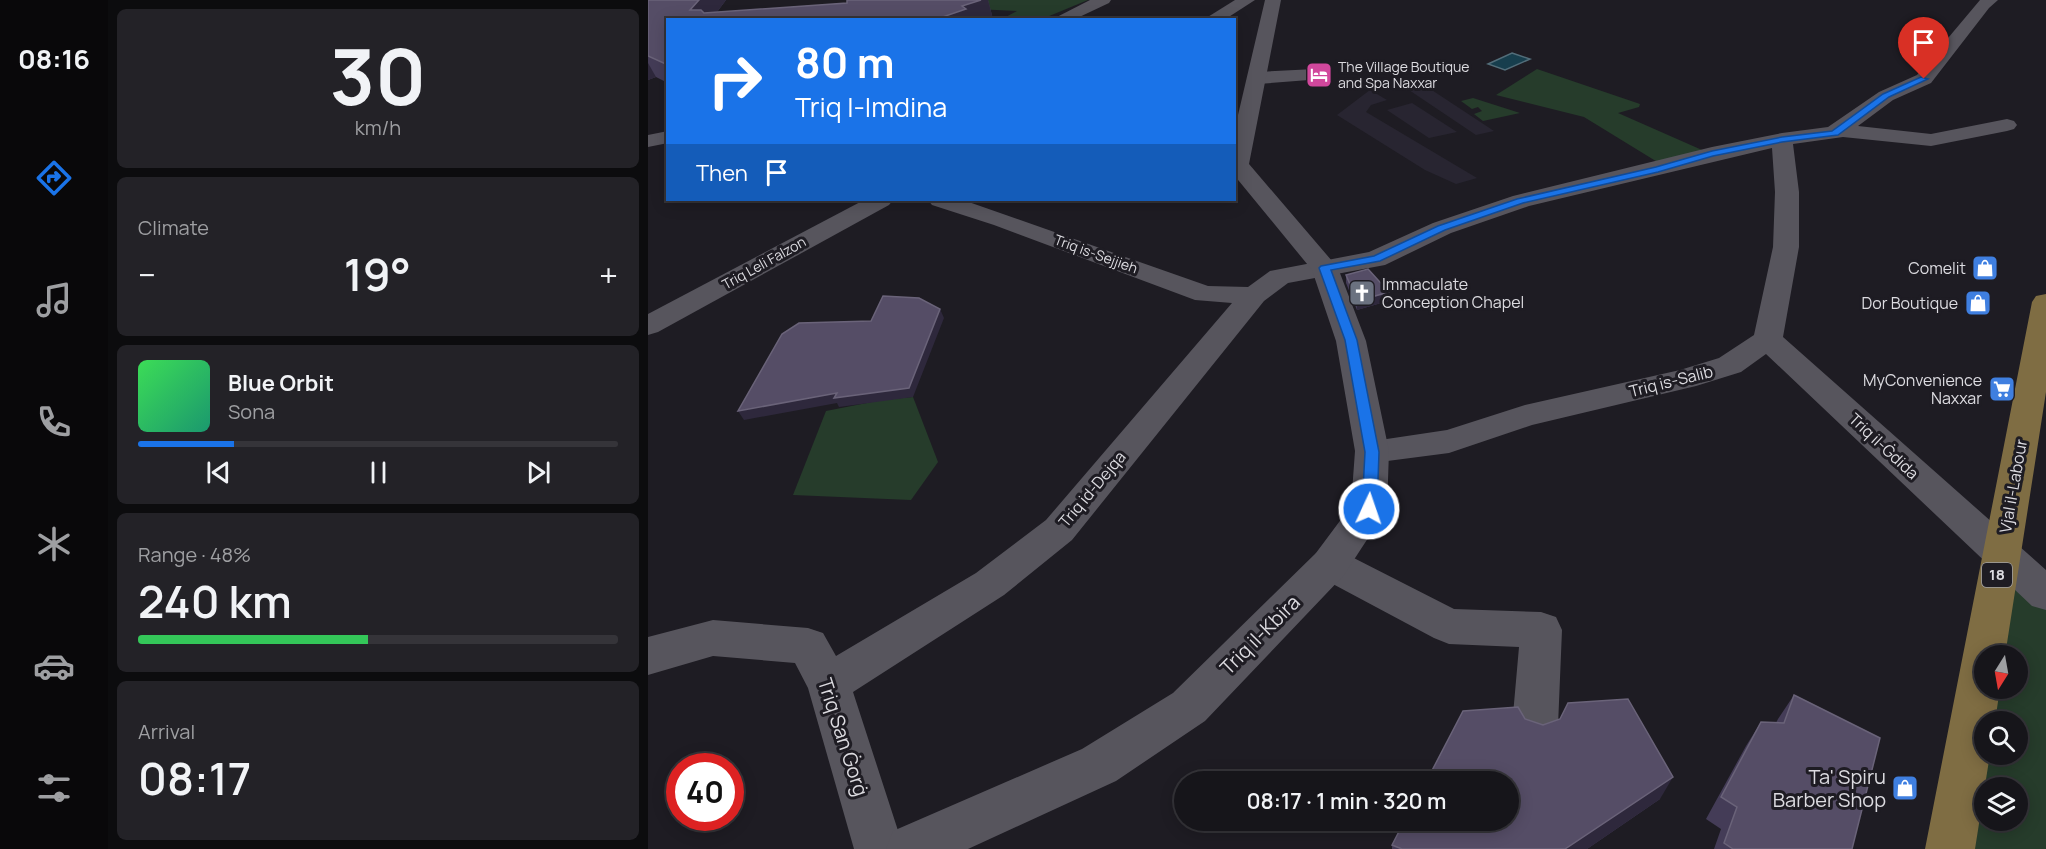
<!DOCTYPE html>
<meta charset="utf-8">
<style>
body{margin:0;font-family:Manrope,sans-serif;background:#232227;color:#f1f3f6;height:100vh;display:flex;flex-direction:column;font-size:22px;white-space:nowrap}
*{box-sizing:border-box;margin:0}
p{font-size:20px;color:#9e9fa2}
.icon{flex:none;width:33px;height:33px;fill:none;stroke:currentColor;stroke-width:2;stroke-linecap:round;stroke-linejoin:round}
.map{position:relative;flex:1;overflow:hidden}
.drawer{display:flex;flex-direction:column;gap:9px;padding:9px;background:#0c0c0e;width:540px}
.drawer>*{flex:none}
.top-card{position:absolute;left:18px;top:18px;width:570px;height:183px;border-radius:0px;box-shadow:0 3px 15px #0003,0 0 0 2px #353439;background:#1a73e8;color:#fff;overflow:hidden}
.needle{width:39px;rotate:191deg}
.fabs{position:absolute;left:1326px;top:645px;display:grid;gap:12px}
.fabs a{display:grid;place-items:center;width:54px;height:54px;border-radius:50%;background:#16151a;box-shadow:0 3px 15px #0003,0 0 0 2px #353439;font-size:30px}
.speed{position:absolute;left:18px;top:753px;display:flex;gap:12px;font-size:30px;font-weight:700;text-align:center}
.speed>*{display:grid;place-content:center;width:78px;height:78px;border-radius:50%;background:#16151a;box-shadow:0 3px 15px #0003,0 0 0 2px #353439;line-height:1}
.speed .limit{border:9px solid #d22;background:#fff;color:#111}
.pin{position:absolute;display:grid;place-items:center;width:51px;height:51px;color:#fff;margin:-62px -26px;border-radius:50% 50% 50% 0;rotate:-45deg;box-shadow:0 0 6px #0007}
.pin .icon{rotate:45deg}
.me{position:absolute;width:66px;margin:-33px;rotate:3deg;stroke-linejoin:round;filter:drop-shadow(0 0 4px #0008)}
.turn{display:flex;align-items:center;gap:21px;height:126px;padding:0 30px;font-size:27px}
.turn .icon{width:78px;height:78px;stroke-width:2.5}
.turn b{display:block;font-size:42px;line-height:51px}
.then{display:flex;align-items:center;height:57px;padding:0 30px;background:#0003;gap:12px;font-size:22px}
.big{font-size:45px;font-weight:600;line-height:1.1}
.drawer .card{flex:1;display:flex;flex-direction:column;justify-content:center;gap:9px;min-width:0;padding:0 21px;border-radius:9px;background:#232227}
.drawer .dial{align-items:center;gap:0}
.dial b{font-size:78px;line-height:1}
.song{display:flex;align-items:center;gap:18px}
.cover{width:72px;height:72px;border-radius:9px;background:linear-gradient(135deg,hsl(130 70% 55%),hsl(160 70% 35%))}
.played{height:6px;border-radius:3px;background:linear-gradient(90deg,#1a73e8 20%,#353439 20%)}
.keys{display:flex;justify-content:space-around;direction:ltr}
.heat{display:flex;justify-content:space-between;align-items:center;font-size:33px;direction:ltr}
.charge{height:9px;border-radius:4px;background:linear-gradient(90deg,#34c759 48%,#353439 0)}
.trip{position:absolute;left:526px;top:771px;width:345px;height:60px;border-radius:30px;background:#16151a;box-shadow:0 3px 15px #0003,0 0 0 2px #353439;font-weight:600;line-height:60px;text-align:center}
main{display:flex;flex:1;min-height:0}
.menu{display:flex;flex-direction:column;width:108px;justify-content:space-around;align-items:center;background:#09080a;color:#9e9fa2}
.menu .icon{width:42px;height:42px}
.menu .current{color:#1a73e8}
.menu b{font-size:27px;color:#f1f3f6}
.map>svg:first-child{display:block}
.built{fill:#282531}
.green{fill:#263c2b;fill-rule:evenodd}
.water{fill:#173e4d;stroke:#526d79;stroke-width:1.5}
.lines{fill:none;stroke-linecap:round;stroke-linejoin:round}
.street{fill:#57555d;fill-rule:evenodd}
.secondary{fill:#57555d;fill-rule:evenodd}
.primary{fill:#7f6d43;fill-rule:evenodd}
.wall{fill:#443c57}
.shaded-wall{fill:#2e283c}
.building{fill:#554d66;stroke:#6a6379;stroke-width:1.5}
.route{fill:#1a73e8;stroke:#114b97;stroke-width:1.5}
.labels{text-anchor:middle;stroke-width:6;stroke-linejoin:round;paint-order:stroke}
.far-poi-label{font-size:14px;fill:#dcdbe0;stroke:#1e1c23;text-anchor:start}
.far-street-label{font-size:14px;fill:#dcdbe0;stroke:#1e1c23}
.shield{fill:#1e1c23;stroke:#a3a2a7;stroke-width:1.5}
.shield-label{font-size:15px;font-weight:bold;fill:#dcdbe0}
.poi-label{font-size:16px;fill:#dcdbe0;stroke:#1e1c23;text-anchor:end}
.street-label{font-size:16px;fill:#dcdbe0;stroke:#1e1c23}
.near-street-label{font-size:20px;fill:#dcdbe0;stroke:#1e1c23}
.near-poi-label{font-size:20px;fill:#dcdbe0;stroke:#1e1c23;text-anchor:end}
</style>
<main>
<nav class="menu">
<b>08:16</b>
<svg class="icon current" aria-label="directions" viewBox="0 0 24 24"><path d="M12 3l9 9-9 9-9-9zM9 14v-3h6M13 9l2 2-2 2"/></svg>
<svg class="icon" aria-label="music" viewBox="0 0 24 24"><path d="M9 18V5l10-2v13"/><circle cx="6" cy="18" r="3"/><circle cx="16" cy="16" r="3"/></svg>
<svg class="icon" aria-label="phone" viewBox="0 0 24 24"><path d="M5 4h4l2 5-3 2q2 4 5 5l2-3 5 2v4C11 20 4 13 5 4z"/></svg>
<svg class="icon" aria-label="climate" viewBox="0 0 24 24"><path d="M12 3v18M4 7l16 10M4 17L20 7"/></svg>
<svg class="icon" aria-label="car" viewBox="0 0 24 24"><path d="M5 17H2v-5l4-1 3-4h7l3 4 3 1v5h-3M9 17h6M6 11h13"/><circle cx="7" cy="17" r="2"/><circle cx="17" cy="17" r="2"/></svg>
<svg class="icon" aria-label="filters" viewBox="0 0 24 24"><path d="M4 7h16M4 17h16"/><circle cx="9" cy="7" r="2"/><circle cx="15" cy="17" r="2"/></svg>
</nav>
<section class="drawer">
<div class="card dial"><b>30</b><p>km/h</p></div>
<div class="card"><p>Climate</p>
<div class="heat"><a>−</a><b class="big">19°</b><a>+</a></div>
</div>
<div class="card">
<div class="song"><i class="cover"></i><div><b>Blue Orbit</b><p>Sona</p></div></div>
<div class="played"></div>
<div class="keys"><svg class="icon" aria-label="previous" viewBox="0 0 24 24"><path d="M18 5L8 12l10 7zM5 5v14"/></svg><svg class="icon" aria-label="pause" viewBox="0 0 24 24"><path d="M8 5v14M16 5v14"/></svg><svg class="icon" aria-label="next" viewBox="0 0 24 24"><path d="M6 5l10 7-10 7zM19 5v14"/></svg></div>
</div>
<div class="card"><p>Range · 48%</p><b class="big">240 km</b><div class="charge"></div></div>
<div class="card"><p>Arrival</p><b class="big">08:17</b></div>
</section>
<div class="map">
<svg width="1398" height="849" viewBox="0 0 1398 849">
<rect width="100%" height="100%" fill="#1e1c23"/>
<g class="built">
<polygon points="764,77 846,131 828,135 758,88 739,91 733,84"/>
<polygon points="722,90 739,100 723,105 718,112 829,178 808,184 777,170 689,115"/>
<polygon points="764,103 809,132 781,138 739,110"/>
</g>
<g class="green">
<polygon points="298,0 440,0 394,19 354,19 369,11 327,9"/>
<polygon points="889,69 992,104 991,107 970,113 1054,150 1011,163 936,117 848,95"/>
<polygon points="825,98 872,113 835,121 826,114 834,111 830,107 824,109 813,101"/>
<polygon points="265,397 290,462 263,500 145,495 178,411 234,400"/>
<path d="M1353 553 1398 594V849H1302ZM1336 656H1370V688H1336ZM1336 722H1370V754H1336ZM1336 788H1370V820H1336Z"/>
</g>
<polygon class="water" points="864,53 882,59 857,70 840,64"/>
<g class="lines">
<g class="street">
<polygon points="442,0 463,0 461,3 425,20 403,20"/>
<polygon points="587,0 607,0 576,20 555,20"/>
<polygon points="1332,0 1350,0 1341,8 1283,83 1245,100 1210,126 1283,134 1359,119 1366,121 1369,125 1366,129 1359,131 1283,146 1195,137 1145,144 1151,192 1151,247 1135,337 1398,570 1398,610 1384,606 1118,354 1093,372 1048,386 884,425 801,453 724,463 712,459 707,451 712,443 799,430 877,405 1032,370 1071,358 1106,335 1125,247 1127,192 1124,148 881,206 803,233 737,265 640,283 616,301 424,540 356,595 205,692 256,849 206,849 160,688 147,663 65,656 0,675 0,637 65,620 160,628 175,633 188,656 328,573 398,520 584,303 547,300 346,225 284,205 280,200 315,200 560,286 600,287 622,271 721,252 785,223 865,196 1064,147 1134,133 1180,127 1231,92 1269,75"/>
<polygon points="667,69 674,71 676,75 674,79 610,84 603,82 601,78 603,74 610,72"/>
<polygon points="20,131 20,143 0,147 0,135"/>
<polygon points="216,200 245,200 241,205 10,332 0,335 0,314"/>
<polygon points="682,549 696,553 806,609 893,612 908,617 914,630 910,726 903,741 887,747 871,741 864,726 871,647 801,644 786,638 668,575 663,564 668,553"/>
</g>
<polygon class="secondary" points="617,0 633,0 601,164 690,268 718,341 741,451 739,509 696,575 557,721 468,781 320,849 238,849 245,831 434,749 525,693 668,553 703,506 707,451 688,341 664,270 586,175 586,132"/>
<polygon class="primary" points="1398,294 1398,392 1357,656 1336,656 1336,688 1352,688 1347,722 1336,722 1336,754 1342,754 1327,849 1277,849 1384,302 1388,296"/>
</g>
<g class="wall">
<polygon points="0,0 78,0 69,12 199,3 199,0 340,0 345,19 20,20 20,83 8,77 0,80"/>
<polygon points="698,275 740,301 709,310 698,283"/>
<polygon points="1146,695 1204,849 1066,849 1073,829 1058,819 1098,746 1113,722 1128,723 1130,719"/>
<polygon points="877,719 895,725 1012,799 939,849 744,849 744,845"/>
</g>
<g class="shaded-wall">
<polygon points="51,0 78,0 63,20 42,10"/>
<polygon points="333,0 340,0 345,19 286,20 314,6"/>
<polygon points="0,63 8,77 0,80"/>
<polygon points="741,292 740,301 709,310 709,301"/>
<polygon points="292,309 296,318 265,397 191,407 189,403 96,420 90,411 189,393"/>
<polygon points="1025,777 1012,799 939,849 917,849"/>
</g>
<g class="building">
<polygon points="0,0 51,0 42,10 53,10 56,13 199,3 199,0 333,0 314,6 318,9 286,20 20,20 20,65 0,56"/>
<polygon points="720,269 741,292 709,301 698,275"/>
<polygon points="235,296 271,298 292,309 261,388 186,398 189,393 90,411 134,334 151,323 223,321"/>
<polygon points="1146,695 1232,738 1204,849 1085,849 1076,843 1089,807 1073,797 1113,722 1136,723"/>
<polygon points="980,699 1025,777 917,849 754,849 744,845 757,820 861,820 861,782 778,782 815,711 870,707 877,719 895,725 912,719 920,703"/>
</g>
<polygon class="route" points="1273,77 1280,79 1241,97 1190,135 1134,142 1065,156 1010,172 875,203 797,230 732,261 683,270 709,340 731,452 729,509 726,513 716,513 714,509 717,452 697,340 671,268 673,266 726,256 790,226 869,199 1008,167 1064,151 1134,137 1184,131 1235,94"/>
<defs>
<symbol id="hotel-square" viewBox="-11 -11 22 22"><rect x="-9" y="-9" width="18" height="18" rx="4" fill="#d1479c" stroke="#1e1c23"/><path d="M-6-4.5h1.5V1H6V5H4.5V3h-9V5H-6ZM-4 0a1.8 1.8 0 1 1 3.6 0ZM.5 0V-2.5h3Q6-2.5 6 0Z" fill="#fff"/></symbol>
<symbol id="shop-square" viewBox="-11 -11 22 22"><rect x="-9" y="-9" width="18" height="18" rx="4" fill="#3f7fe0" stroke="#1e1c23"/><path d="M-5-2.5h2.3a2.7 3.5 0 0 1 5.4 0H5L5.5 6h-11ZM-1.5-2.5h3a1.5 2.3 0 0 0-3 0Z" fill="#fff"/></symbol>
<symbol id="church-square" viewBox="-11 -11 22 22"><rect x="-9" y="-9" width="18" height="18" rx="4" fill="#6b7280" stroke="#1e1c23"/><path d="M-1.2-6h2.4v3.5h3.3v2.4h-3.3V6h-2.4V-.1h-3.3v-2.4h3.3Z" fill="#fff"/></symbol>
<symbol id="supermarket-square" viewBox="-11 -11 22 22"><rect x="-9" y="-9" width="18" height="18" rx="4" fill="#3f7fe0" stroke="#1e1c23"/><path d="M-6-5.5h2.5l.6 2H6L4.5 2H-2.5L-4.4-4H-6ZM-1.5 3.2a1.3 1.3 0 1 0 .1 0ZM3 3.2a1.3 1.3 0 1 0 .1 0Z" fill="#fff"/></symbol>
</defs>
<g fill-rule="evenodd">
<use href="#hotel-square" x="656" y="60" width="30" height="30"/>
<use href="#shop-square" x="1322" y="253" width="30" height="30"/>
<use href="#church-square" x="699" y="278" width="30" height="30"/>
<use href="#shop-square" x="1315" y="288" width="30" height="30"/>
<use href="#supermarket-square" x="1339" y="374" width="30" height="30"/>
<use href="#shop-square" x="1242" y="773" width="30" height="30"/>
</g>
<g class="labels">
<g class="far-poi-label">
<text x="690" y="72">The Village Boutique<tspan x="690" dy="16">and Spa Naxxar</tspan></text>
</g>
<g class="far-street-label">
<text transform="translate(448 254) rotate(20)" y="5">Triq is-Sejjieh</text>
<text transform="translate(116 263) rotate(-29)" y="5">Triq Leli Falzon</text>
</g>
<rect class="shield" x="1334" y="563" width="30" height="24" rx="4.5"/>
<g class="shield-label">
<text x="1349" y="580">18</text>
</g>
<g class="poi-label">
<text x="1318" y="274">Comelit</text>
<text x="734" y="290" text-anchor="start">Immaculate<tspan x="734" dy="18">Conception Chapel</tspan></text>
<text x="1310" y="309">Dor Boutique</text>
<text x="1334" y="386">MyConvenience<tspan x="1334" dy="18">Naxxar</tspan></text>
</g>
<g class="street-label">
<text transform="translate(1023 381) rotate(-14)" y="6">Triq is-Salib</text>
<text transform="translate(1236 446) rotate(43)" y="6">Triq il-Ġdida</text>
<text transform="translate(1365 486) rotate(-80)" y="6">Vjal il-Labour</text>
<text transform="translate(444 489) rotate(-50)" y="6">Triq id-Dejqa</text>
</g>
<g class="near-street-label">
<text transform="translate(612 635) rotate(-45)" y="7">Triq il-Kbira</text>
<text transform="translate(195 737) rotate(72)" y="7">Triq San Ġorġ</text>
</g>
<g class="near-poi-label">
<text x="1238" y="784">Ta' Spiru<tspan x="1238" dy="23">Barber Shop</tspan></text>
</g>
</g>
</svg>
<div class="fabs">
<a><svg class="needle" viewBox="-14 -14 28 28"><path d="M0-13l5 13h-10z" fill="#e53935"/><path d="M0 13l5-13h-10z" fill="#9e9fa2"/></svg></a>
<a><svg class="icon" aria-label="search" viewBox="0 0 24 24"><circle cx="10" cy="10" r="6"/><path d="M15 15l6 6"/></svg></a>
<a><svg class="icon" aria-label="layers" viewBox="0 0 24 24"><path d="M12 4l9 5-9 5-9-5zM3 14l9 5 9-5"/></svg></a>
</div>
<div class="speed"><div class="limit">40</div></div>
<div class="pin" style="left:1276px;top:79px;background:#d93025"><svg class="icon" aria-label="arrive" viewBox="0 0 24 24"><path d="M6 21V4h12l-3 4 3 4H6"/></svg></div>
<svg class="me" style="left:721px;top:509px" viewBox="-20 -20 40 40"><circle r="17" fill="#1a73e8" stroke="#fff" stroke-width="3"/><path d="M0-11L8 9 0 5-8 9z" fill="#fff"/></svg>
<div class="trip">08:17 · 1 min · 320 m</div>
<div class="top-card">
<div class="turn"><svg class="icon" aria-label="right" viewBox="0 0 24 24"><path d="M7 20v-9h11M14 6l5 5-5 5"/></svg><div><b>80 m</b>Triq l-Imdina</div></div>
<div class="then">Then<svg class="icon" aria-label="arrive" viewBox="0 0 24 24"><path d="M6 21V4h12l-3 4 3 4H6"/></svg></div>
</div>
</div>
</main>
